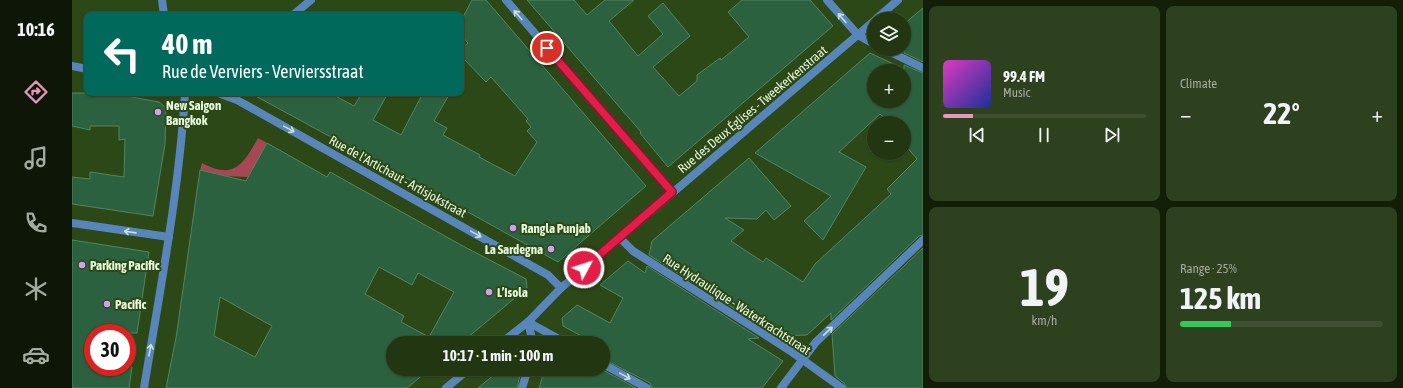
<!DOCTYPE html>
<meta charset="utf-8">
<style>
body{margin:0;font-family:"Asap Condensed",sans-serif;background:#2e411f;color:#f1f3f6;height:100vh;display:flex;flex-direction:column;font-size:15px;white-space:nowrap}
*{box-sizing:border-box;margin:0}
p{font-size:13px;color:#a2ab9f}
.icon{flex:none;width:22px;height:22px;fill:none;stroke:currentColor;stroke-width:2;stroke-linecap:round;stroke-linejoin:round}
.map{position:relative;flex:1;overflow:hidden}
.details{display:flex;flex-direction:column;gap:6px;padding:6px;background:#131e09;width:480px}
.details>*{flex:none}
.banner{position:absolute;left:12px;top:12px;width:380px;height:84px;border-radius:8px;box-shadow:0 1px 3px #0004,0 0 0 1px #3f5031;background:#00695c;color:#fff;overflow:hidden}
.fabs{position:absolute;left:795px;top:12px;display:grid;gap:8px}
.fabs a{display:grid;place-items:center;width:44px;height:44px;border-radius:50%;background:#223611;box-shadow:0 1px 3px #0004,0 0 0 1px #3f5031;font-size:20px}
.speed{position:absolute;left:12px;top:324px;display:flex;gap:8px;font-size:20px;font-weight:700;text-align:center}
.speed>*{display:grid;place-content:center;width:52px;height:52px;border-radius:50%;background:#223611;box-shadow:0 1px 3px #0004,0 0 0 1px #3f5031;line-height:1}
.speed .limit{border:6px solid #d22;background:#fff;color:#111}
.pin{position:absolute;display:grid;place-items:center;width:34px;height:34px;color:#fff;margin:-17px;border:2px solid #fff;border-radius:50%;box-shadow:0 1px 4px #0007}
.me{position:absolute;width:44px;margin:-22px;rotate:50deg;stroke-linejoin:round;filter:drop-shadow(0 0 3px #0008)}
.turn{display:flex;align-items:center;gap:14px;height:84px;padding:0 12px;font-size:18px}
.turn .icon{width:52px;height:52px;stroke-width:2.5}
.turn b{display:block;font-size:28px;line-height:34px}
.big{font-size:30px;font-weight:700;line-height:1.1}
.details .card{flex:1;display:flex;flex-direction:column;justify-content:center;gap:6px;min-width:0;padding:0 14px;border-radius:8px;background:#2e411f}
.details .dial{align-items:center;gap:0}
.dial b{font-size:52px;line-height:1}
.song{display:flex;align-items:center;gap:12px}
.cover{width:48px;height:48px;border-radius:6px;background:linear-gradient(135deg,hsl(310 70% 55%),hsl(230 70% 35%))}
.played{height:4px;border-radius:2px;background:linear-gradient(90deg,#e797bd 15%,#3f5031 15%)}
.keys{display:flex;justify-content:space-around;direction:ltr}
.heat{display:flex;justify-content:space-between;align-items:center;font-size:22px;direction:ltr}
.charge{height:6px;border-radius:3px;background:linear-gradient(90deg,#34c759 25%,#3f5031 0)}
.details .tiles{flex:1;display:grid;gap:6px;grid-template-columns:repeat(2,1fr)}
.trip{position:absolute;left:314px;top:336px;width:224px;height:40px;border-radius:20px;background:#223611;box-shadow:0 1px 3px #0004,0 0 0 1px #3f5031;font-weight:700;line-height:40px;text-align:center}
main{display:flex;flex:1;min-height:0}
.tab-bar{display:flex;flex-direction:column;width:72px;justify-content:space-around;align-items:center;background:#0e1607;color:#a2ab9f}
.tab-bar .icon{width:28px;height:28px}
.tab-bar .on{color:#e797bd}
.tab-bar b{font-size:18px;color:#f1f3f6}
.map>svg:first-child{display:block}
.green{fill:#a64755}
.building{fill:#2b613e;stroke:#508661;fill-rule:evenodd}
.lines{fill:none;stroke-linecap:round;stroke-linejoin:round}
.street{stroke:#5986ba;stroke-width:8}
.oneway{stroke:#cae0d4}
.route-casing{stroke:#92132f;stroke-width:10}
.route{stroke:#e11d48;stroke-width:7}
.poi-dot{fill:#d89bf8;stroke:#2d4817;stroke-width:1.5}
.labels{text-anchor:middle;stroke-width:4;stroke-linejoin:round;paint-order:stroke}
.poi-label{font-size:13px;font-weight:bold;fill:#e6f7db;stroke:#2d4817;text-anchor:start}
.street-label{font-size:13px;fill:#e6f7db;stroke:#2d4817}
</style>
<main>
<nav class="tab-bar">
<b>10:16</b>
<svg class="icon on" aria-label="directions" viewBox="0 0 24 24"><path d="M12 3l9 9-9 9-9-9zM9 14v-3h6M13 9l2 2-2 2"/></svg>
<svg class="icon" aria-label="music" viewBox="0 0 24 24"><path d="M9 18V5l10-2v13"/><circle cx="6" cy="18" r="3"/><circle cx="16" cy="16" r="3"/></svg>
<svg class="icon" aria-label="phone" viewBox="0 0 24 24"><path d="M5 4h4l2 5-3 2q2 4 5 5l2-3 5 2v4C11 20 4 13 5 4z"/></svg>
<svg class="icon" aria-label="climate" viewBox="0 0 24 24"><path d="M12 3v18M4 7l16 10M4 17L20 7"/></svg>
<svg class="icon" aria-label="car" viewBox="0 0 24 24"><path d="M5 17H2v-5l4-1 3-4h7l3 4 3 1v5h-3M9 17h6M6 11h13"/><circle cx="7" cy="17" r="2"/><circle cx="17" cy="17" r="2"/></svg>
</nav>
<div class="map">
<svg width="851" height="388" viewBox="0 0 851 388">
<rect width="100%" height="100%" fill="#2d4817"/>
<path class="green" d="M186 138 195 143 177 177 152 176 128 170 130 163C162 180 171 165 186 138Z"/>
<g class="building">
<polygon points="400,0 414,0 574,186 486,262 349,186 178,93 258,93 282,106 290,93 316,93 301,120 329,135 351,93 378,93 362,121 375,128 371,135 408,155 407,157 443,176 465,142 455,131 459,127 454,121 456,119 419,77 414,82 389,56 389,49 396,43 389,35 389,21"/>
<polygon points="455,0 502,0 515,15 533,0 562,0 537,21 566,56 591,34 576,16 591,3 618,36 581,67 607,96 625,81 625,75 648,58 649,60 677,37 656,12 670,0 738,0 761,26 596,167 568,133 569,132"/>
<polygon points="851,8 851,62 832,53 832,24"/>
<path d="M798 53 832 69V65L851 73V235L847 236 759 320V313L735 335 706 336 577 255 580 241 677 158 719 206 702 220 694 210 685 219 653 218 672 230 659 241 691 262 694 258 731 282 743 264 819 194 815 189 845 159 832 144V123H817L808 114 767 152 794 167 751 240 732 221 759 196 683 153ZM802 71H832V101H802Z"/>
<polygon points="0,93 38,93 87,102 94,108 93,144 81,216 0,204 0,177 18,179 18,172 52,177 53,139 47,140 47,126 18,126 18,130 0,126"/>
<path d="M195 143 255 177 258 172 389 245 454 279 455 288 389 343H321V369H358L335 388H94L104 338 128 170 174 181ZM307 267 340 285 346 273 382 292 357 337 329 322 332 316 293 294ZM148 297 200 326 183 357 142 336Z"/>
<polygon points="0,240 77,252 65,333 21,333 21,367 60,367 57,388 0,388"/>
<polygon points="851,248 851,388 775,388 773,384 763,376 760,334"/>
<polygon points="556,261 573,273 575,266 687,338 676,339 711,361 690,388 580,388 578,383 531,359 531,343 522,343 491,326 490,318 505,305 538,323 551,298 528,285"/>
<polygon points="429,369 442,369 448,375 445,388 406,388"/>
<polygon points="473,369 529,369 564,388 467,388"/>
</g>
<g class="lines">
<g class="street">
<polyline points="90,0 92,15"/>
<polyline points="434,0 600,192"/>
<polyline points="755,0 786,35 802,44"/>
<polyline points="221,15 239,0"/>
<polyline points="804,19 826,0"/>
<polyline points="812,49 851,68"/>
<polyline points="0,66 15,69"/>
<polyline points="146,93 165,100 183,110 476,275 489,288"/>
<polyline points="0,223 97,237"/>
<polyline points="548,238 561,251 717,350 770,388"/>
<polyline points="456,322 494,343"/>
<polyline points="456,322 461,343"/>
<polyline points="429,343 456,322 489,288 802,21"/>
<polyline points="531,364 575,388"/>
<path d="M72 388C88 290 107 192 113 93"/>
<polyline points="374,388 397,369"/>
<polyline points="450,388 456,369"/>
<polyline points="709,388 744,342 851,240"/>
</g>
</g>
<defs><path id="oneway-shaft" d="M-6 0H5M1.5-3L5.5 0L1.5 3" fill="none" stroke-width="1.6" stroke-linecap="round" stroke-linejoin="round"/></defs>
<g class="oneway">
<use href="#oneway-shaft" transform="translate(446 15) rotate(-131)"/>
<use href="#oneway-shaft" transform="translate(770 18) rotate(-131)"/>
<use href="#oneway-shaft" transform="translate(217 129) rotate(29)"/>
<use href="#oneway-shaft" transform="translate(58 232) rotate(-172)"/>
<use href="#oneway-shaft" transform="translate(404 234) rotate(29)"/>
<use href="#oneway-shaft" transform="translate(756 331) rotate(-43)"/>
<use href="#oneway-shaft" transform="translate(78 350) rotate(-80)"/>
<use href="#oneway-shaft" transform="translate(553 376) rotate(29)"/>
</g>
<g class="lines">
<defs>
<polyline id="route" points="475,48 600,192 512,268"/>
</defs>
<use href="#route" class="route-casing"/>
<use href="#route" class="route"/>
</g>
<g class="poi-dot">
<circle cx="86" cy="112" r="4"/>
<circle cx="441" cy="228" r="4"/>
<circle cx="479" cy="249" r="4"/>
<circle cx="10" cy="265" r="4"/>
<circle cx="417" cy="292" r="4"/>
<circle cx="35" cy="304" r="4"/>
</g>
<g class="labels">
<g class="poi-label">
<text x="94" y="110">New Saigon<tspan x="94" dy="15">Bangkok</tspan></text>
<text x="449" y="233">Rangla Punjab</text>
<text x="471" y="254" text-anchor="end">La Sardegna</text>
<text x="18" y="270">Parking Pacific</text>
<text x="425" y="297">L’Isola</text>
<text x="43" y="309">Pacific</text>
</g>
<g class="street-label">
<text transform="translate(680 109) rotate(-40)" y="5">Rue des Deux Églises - Tweekerkenstraat</text>
<text transform="translate(326 176) rotate(29)" y="5">Rue de l'Artichaut - Artisjokstraat</text>
<text transform="translate(665 304) rotate(33)" y="5">Rue Hydraulique - Waterkrachtstraat</text>
</g>
</g>
</svg>
<div class="fabs">
<a><svg class="icon" aria-label="layers" viewBox="0 0 24 24"><path d="M12 4l9 5-9 5-9-5zM3 14l9 5 9-5"/></svg></a>
<a>+</a>
<a>−</a>
</div>
<div class="speed"><div class="limit">30</div></div>
<div class="pin" style="left:475px;top:48px;background:#d93025"><svg class="icon" aria-label="arrive" viewBox="0 0 24 24"><path d="M6 21V4h12l-3 4 3 4H6"/></svg></div>
<svg class="me" style="left:512px;top:268px" viewBox="-20 -20 40 40"><circle r="17" fill="#e11d48" stroke="#fff" stroke-width="3"/><path d="M0-11L8 9 0 5-8 9z" fill="#fff"/></svg>
<div class="trip">10:17 · 1 min · 100 m</div>
<div class="banner">
<div class="turn"><svg class="icon" aria-label="left" viewBox="0 0 24 24"><path d="M17 20v-9H6M10 6l-5 5 5 5"/></svg><div><b>40 m</b>Rue de Verviers - Verviersstraat</div></div>
</div>
</div>
<section class="details">
<div class="tiles">
<div class="card">
<div class="song"><i class="cover"></i><div><b>99.4 FM</b><p>Music</p></div></div>
<div class="played"></div>
<div class="keys"><svg class="icon" aria-label="previous" viewBox="0 0 24 24"><path d="M18 5L8 12l10 7zM5 5v14"/></svg><svg class="icon" aria-label="pause" viewBox="0 0 24 24"><path d="M8 5v14M16 5v14"/></svg><svg class="icon" aria-label="next" viewBox="0 0 24 24"><path d="M6 5l10 7-10 7zM19 5v14"/></svg></div>
</div>
<div class="card"><p>Climate</p>
<div class="heat"><a>−</a><b class="big">22°</b><a>+</a></div>
</div>
<div class="card dial"><b>19</b><p>km/h</p></div>
<div class="card"><p>Range · 25%</p><b class="big">125 km</b><div class="charge"></div></div>
</div>
</section>
</main>
